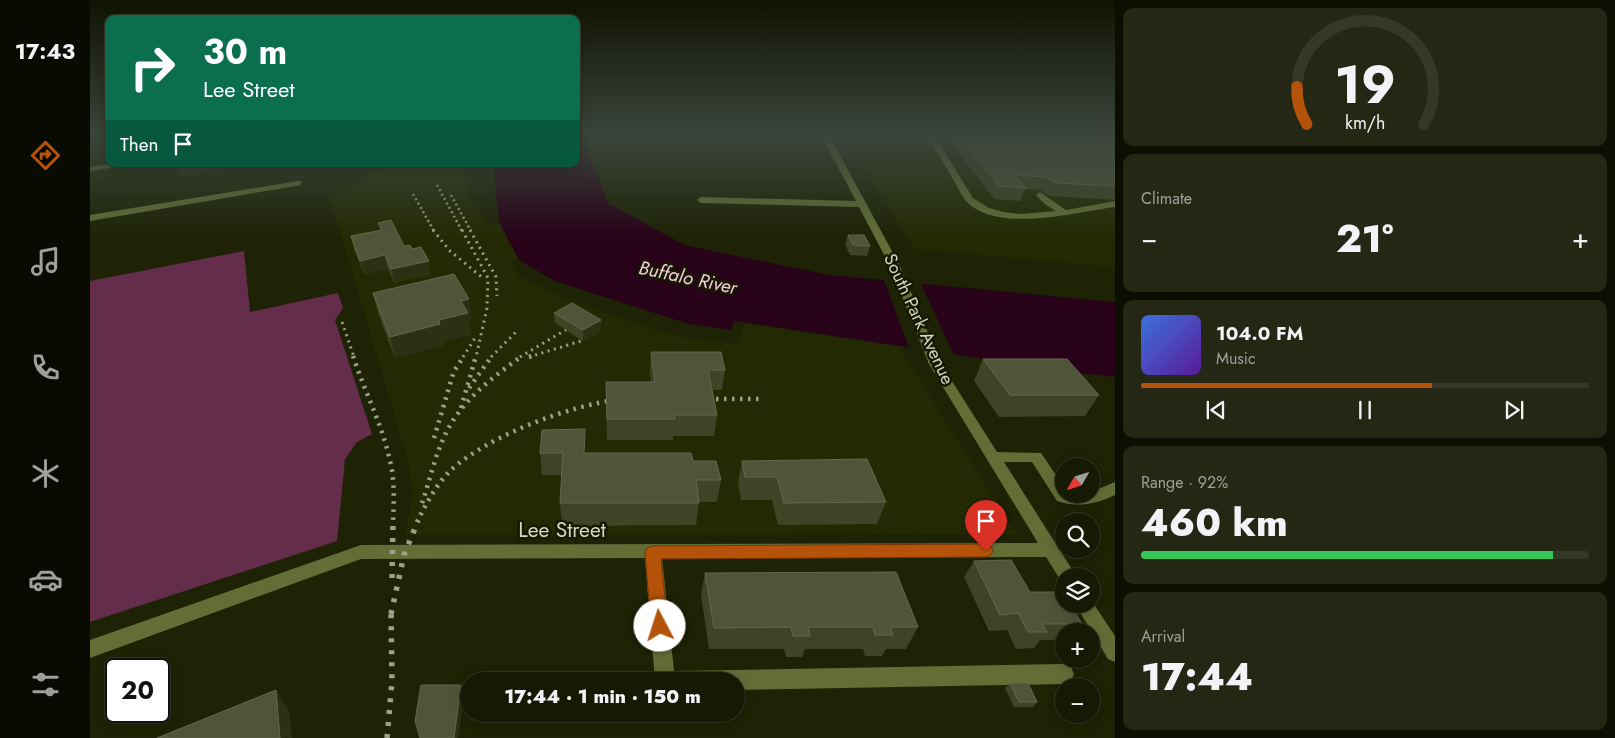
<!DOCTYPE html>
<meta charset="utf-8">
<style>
body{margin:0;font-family:Jost,sans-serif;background:#232713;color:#f1f3f6;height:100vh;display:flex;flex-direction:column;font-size:19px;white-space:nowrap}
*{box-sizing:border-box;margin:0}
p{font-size:16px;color:#9ea19a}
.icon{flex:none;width:28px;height:28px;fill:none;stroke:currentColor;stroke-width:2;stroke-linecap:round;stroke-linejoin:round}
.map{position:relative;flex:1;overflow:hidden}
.sheet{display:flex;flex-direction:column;gap:8px;padding:8px;background:#0c0e02;width:500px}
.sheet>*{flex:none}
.banner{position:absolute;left:15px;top:15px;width:475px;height:152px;border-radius:10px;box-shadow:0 2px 12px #0003,0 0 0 1px #353826;background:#0b6e4f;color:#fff;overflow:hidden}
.needle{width:32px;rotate:231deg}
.tools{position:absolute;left:965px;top:458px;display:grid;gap:10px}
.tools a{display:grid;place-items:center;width:45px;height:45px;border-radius:50%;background:#161a04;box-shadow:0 2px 12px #0003,0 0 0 1px #353826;font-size:25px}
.speed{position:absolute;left:15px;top:658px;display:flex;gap:10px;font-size:25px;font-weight:700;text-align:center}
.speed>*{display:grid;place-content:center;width:65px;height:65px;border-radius:50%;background:#161a04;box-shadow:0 2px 12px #0003,0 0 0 1px #353826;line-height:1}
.speed .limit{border:2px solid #111;border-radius:8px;background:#fff;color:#111}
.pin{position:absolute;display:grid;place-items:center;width:42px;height:42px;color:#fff;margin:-51px -21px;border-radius:50% 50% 50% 0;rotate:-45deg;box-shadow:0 0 5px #0007}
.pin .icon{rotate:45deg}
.me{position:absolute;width:55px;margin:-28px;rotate:355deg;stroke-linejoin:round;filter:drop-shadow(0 0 4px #0008)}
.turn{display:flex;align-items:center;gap:18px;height:105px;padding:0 15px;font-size:22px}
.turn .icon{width:65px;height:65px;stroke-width:2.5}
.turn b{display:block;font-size:35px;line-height:42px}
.then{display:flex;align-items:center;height:48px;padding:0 15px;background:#0003;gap:10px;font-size:19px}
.big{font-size:38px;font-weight:800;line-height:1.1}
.sheet .tile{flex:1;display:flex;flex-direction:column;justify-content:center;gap:8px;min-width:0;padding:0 18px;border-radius:10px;background:#232713}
.sheet .dial{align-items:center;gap:0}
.dial svg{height:130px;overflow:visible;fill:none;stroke:#353826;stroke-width:7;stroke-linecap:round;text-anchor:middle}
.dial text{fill:#f1f3f6;stroke:none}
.song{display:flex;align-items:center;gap:15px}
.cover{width:60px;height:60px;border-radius:8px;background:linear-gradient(135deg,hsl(220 70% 55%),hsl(270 70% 35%))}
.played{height:5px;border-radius:2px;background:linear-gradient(90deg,#b45309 65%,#353826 65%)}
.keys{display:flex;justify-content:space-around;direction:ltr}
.heat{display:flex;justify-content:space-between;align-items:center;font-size:28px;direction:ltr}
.charge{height:8px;border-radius:4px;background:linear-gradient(90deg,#34c759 92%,#353826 0)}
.trip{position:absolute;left:370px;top:672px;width:285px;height:50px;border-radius:25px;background:#161a04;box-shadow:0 2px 12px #0003,0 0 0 1px #353826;font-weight:800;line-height:50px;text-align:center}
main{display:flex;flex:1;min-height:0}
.tabs{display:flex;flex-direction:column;width:90px;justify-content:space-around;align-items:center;background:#090a02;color:#9ea19a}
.tabs .icon{width:35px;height:35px}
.tabs .on{color:#b45309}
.tabs b{font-size:22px;color:#f1f3f6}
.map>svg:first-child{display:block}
.built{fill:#232a03}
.green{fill:#642d4b}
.water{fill:#270218}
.pier{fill:#1e2305}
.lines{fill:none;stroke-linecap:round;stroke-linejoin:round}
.minor{fill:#636e37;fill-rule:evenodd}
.rail-far3{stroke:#9ca18b;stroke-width:2.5;stroke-dasharray:2 3;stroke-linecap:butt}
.rail-far2{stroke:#9ca18b;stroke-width:3;stroke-dasharray:2 4.5;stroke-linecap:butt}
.rail-far1{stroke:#9ca18b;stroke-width:4.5;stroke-dasharray:2.5 5.5;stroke-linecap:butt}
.rail{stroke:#9ca18b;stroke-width:5.5;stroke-dasharray:4 8;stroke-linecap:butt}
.wall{fill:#3e4527}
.shaded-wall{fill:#2b3112}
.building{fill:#4e5538;stroke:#63694e}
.route{fill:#b45309;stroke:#753606}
.labels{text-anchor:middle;stroke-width:5;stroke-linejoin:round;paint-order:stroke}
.street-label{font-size:18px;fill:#d3d8c6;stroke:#151a00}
.water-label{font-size:19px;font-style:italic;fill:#facce2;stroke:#151a00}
.near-street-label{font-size:21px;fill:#d3d8c6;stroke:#151a00}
</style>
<main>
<nav class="tabs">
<b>17:43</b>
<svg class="icon on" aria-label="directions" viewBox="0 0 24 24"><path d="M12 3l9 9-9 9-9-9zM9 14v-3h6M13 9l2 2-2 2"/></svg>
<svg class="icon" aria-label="music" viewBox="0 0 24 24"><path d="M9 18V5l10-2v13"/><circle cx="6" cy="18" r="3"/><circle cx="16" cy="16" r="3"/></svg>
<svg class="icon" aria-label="phone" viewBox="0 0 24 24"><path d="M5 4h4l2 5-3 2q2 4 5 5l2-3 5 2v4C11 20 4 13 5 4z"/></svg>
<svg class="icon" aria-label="climate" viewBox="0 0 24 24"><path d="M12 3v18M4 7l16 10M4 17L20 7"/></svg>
<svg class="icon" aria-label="car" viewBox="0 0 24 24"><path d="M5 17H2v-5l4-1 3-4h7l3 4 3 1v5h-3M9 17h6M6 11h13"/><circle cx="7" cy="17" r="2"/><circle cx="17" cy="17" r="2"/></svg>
<svg class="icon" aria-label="filters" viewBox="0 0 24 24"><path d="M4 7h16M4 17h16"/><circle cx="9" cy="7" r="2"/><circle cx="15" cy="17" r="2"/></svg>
</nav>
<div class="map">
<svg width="1025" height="738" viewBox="0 0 1025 738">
<rect width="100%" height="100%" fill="#1e2305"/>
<g class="built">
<polygon points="752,135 1025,135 1025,267 825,249"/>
<polygon points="303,164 375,164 378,195 397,225 409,222 429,260 419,262 429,276 476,299 583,335 616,341 650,344 654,323 811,347 814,355 926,534 315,535 323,496 318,460 240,198"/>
</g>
<polygon class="green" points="154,251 160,312 248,293 253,308 245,320 282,434 267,442 255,459 247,541 0,622 0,281"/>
<polygon class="water" points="486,135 492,135 518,203 594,245 739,275 1025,302 1025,377 981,372 645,321 641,330 599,324 465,281 429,260 409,222 403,164 486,164"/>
<polygon class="pier" points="793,278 830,282 865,357 820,350"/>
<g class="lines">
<g class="minor">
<path d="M731 135H739L810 266 851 364 907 452 951 453 974 487V494H1001V492L1025 482V495C1007 504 987 508 967 501L942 462H914L983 571 986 576H974V582L971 581 956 557 572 558 584 671 974 664 981 667 984 674 981 681 974 684 646 690V681H565L555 558 271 559 0 658V640L271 545 948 543 839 364 800 266 769 207 611 203 607 200 611 197 766 201Z"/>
<path d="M836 135H844L883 198 899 208 914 212 931 214 966 211C958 207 952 202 946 195L950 192 976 210 1025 201V207C987 212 906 234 876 201 871 195 868 187 864 181 855 166 846 150 836 135Z"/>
<polygon points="20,164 38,164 34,166 0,171 0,167"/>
<polygon points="208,181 211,181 211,185 0,221 0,215"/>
<polygon points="1001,600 1025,636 1025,662 1018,659 985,604 1001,604"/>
</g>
<g class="rail-far3">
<polyline points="347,185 372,231"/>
<polyline points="323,194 344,231"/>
<polyline points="361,195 381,231"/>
</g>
<g class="rail-far2">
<polyline points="343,230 360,251 394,279"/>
<polyline points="372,230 398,278 397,308 386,357"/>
<polyline points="380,230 406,277 407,296"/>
<polyline points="252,322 264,357"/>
<polyline points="373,357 387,335"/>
<polyline points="401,357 427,331"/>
<polyline points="430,357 487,323"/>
<polyline points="439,357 491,341"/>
</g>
<g class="rail-far1">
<path d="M263 356C274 390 291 422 299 457 305 478 304 501 303 522"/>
<polyline points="439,357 442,356"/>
<polyline points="379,388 402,356"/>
<polyline points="610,399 674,399"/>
<polyline points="371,408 386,356"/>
<polyline points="344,438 364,371 374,356"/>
<path d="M332 503C340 480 345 455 356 433 372 400 403 377 432 356"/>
<path d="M327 522C336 504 346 485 360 471 397 436 481 405 531 399"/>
</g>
<g class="rail">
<polyline points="302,578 303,521"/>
<polyline points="301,614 314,555 328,521"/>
<polyline points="297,738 302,681 301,608"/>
</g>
</g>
<g class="wall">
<polygon points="858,135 1025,135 1025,200 960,196 950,190 935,189 930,201 904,199 857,138"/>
<polygon points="288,223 314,246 341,274 304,283 298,269 274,274 264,249 261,236 290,230"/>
<polygon points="758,235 780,246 777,256 760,255 755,244"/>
<polygon points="283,293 382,319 379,320 381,334 354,341 354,345 305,358 288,313"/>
<polygon points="464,313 511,331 493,341 465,323"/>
<polygon points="561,352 635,370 632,390 622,390 627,415 624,436 583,436 583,440 517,440 516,382 561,382 560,372"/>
<polygon points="893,359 1009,395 995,416 909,417 884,381"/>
<polygon points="450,453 495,453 603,461 631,480 627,502 609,502 606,525 472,526 470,503 472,475 452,475"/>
<polygon points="652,461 796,502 787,524 688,525 682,500 651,500 648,483"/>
<polygon points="884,561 940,592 992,624 985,631 974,631 974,640 950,640 944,648 926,649 917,630 899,631 874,577"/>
<polygon points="615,573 828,627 816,649 796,649 792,656 775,656 773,649 715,649 712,657 696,657 694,649 619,649 611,595"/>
<polygon points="920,683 947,702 943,707 924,707 915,688"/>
</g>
<g class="shaded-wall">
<polygon points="85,164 167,164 90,176"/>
<polygon points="295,255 298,269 274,274 270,261"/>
<polygon points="339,261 341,274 304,283 301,269"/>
<polygon points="379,299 382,319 379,320 381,334 354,341 354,345 305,358 300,337 349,320 371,301"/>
<polygon points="511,320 511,331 493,341 493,330"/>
<polygon points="371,685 374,696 368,738 364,738"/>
<polygon points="186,690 199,711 202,738 190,738"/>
</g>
<g class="building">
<polygon points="868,135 1025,135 1025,186 966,183 955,177 924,175 936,188 909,186"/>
<polygon points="301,220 314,246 320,245 322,249 331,247 339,261 301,269 295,255 270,261 261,236 292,230 288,223"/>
<polygon points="758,235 774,235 780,246 763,245"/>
<polygon points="364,274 379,299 371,301 378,313 349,320 350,324 300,337 283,293"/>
<polygon points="482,303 511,320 493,330 464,313"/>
<polygon points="561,352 631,352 635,370 618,370 627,415 584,415 585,419 517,419 516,382 565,382"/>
<polygon points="893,359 977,359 1009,395 920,395"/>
<polygon points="495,429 494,453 601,453 603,461 626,461 631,480 606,480 609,503 470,503 473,453 450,453 452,430"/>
<polygon points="777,459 796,502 694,503 687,477 655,477 652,461"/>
<polygon points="921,560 940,592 972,592 974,594 974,604 980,604 992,624 952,624 957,632 938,632 928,613 910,615 884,561"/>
<polygon points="806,572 828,627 800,627 803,635 785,635 783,627 718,627 720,636 703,636 701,627 624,628 615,573"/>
<polygon points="920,683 938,683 947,702 929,702"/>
<polygon points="331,685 371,685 364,738 330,738 325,721"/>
<polygon points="186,690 190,738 67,738"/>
</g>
<linearGradient id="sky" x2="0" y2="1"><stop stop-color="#101303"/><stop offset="0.57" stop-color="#3b453b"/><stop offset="1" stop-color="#3b453b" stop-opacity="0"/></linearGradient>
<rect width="1025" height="238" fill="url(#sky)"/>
<polygon class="route" points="896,544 901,546 903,551 901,555 896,557 571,559 578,626 576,632 570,634 564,632 561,626 555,553 557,548 563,546"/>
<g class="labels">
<g class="street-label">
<text transform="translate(829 319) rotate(65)" y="6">South Park Avenue</text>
</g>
<g class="water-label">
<text transform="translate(598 277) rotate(12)" y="7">Buffalo River</text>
</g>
<g class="near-street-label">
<text x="472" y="537">Lee Street</text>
</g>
</g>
</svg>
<div class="tools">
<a><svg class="needle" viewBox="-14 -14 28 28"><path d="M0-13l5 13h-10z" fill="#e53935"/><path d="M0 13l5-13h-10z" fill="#9ea19a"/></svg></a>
<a><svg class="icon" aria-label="search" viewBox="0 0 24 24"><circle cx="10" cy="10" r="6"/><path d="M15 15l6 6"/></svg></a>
<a><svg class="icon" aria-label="layers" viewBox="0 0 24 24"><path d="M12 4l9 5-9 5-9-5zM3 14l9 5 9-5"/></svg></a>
<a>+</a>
<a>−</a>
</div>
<div class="speed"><div class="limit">20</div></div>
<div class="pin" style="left:896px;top:551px;background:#d93025"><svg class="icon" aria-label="arrive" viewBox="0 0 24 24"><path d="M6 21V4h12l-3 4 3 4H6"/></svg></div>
<svg class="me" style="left:570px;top:626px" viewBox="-20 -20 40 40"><circle r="19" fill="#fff"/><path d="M0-13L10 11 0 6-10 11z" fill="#b45309"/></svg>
<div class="trip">17:44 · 1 min · 150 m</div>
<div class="banner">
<div class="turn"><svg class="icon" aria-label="right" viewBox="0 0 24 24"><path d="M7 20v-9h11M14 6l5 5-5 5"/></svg><div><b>30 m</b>Lee Street</div></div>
<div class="then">Then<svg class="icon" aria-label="arrive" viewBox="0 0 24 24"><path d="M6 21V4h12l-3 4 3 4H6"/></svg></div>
</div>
</div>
<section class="sheet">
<div class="tile dial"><svg viewBox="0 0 100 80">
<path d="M14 69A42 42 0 1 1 86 69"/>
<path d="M14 69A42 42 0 0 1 8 46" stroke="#b45309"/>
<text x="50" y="56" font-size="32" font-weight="700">19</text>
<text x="50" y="72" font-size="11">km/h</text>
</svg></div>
<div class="tile"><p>Climate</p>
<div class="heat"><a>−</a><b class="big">21°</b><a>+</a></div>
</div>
<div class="tile">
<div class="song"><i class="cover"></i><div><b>104.0 FM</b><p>Music</p></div></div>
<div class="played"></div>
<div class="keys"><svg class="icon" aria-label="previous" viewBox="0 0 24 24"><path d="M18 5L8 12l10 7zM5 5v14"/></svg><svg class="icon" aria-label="pause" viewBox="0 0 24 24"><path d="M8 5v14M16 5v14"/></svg><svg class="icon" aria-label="next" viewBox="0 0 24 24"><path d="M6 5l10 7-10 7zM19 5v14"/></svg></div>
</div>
<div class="tile"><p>Range · 92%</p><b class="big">460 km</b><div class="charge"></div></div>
<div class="tile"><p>Arrival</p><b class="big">17:44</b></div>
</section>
</main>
